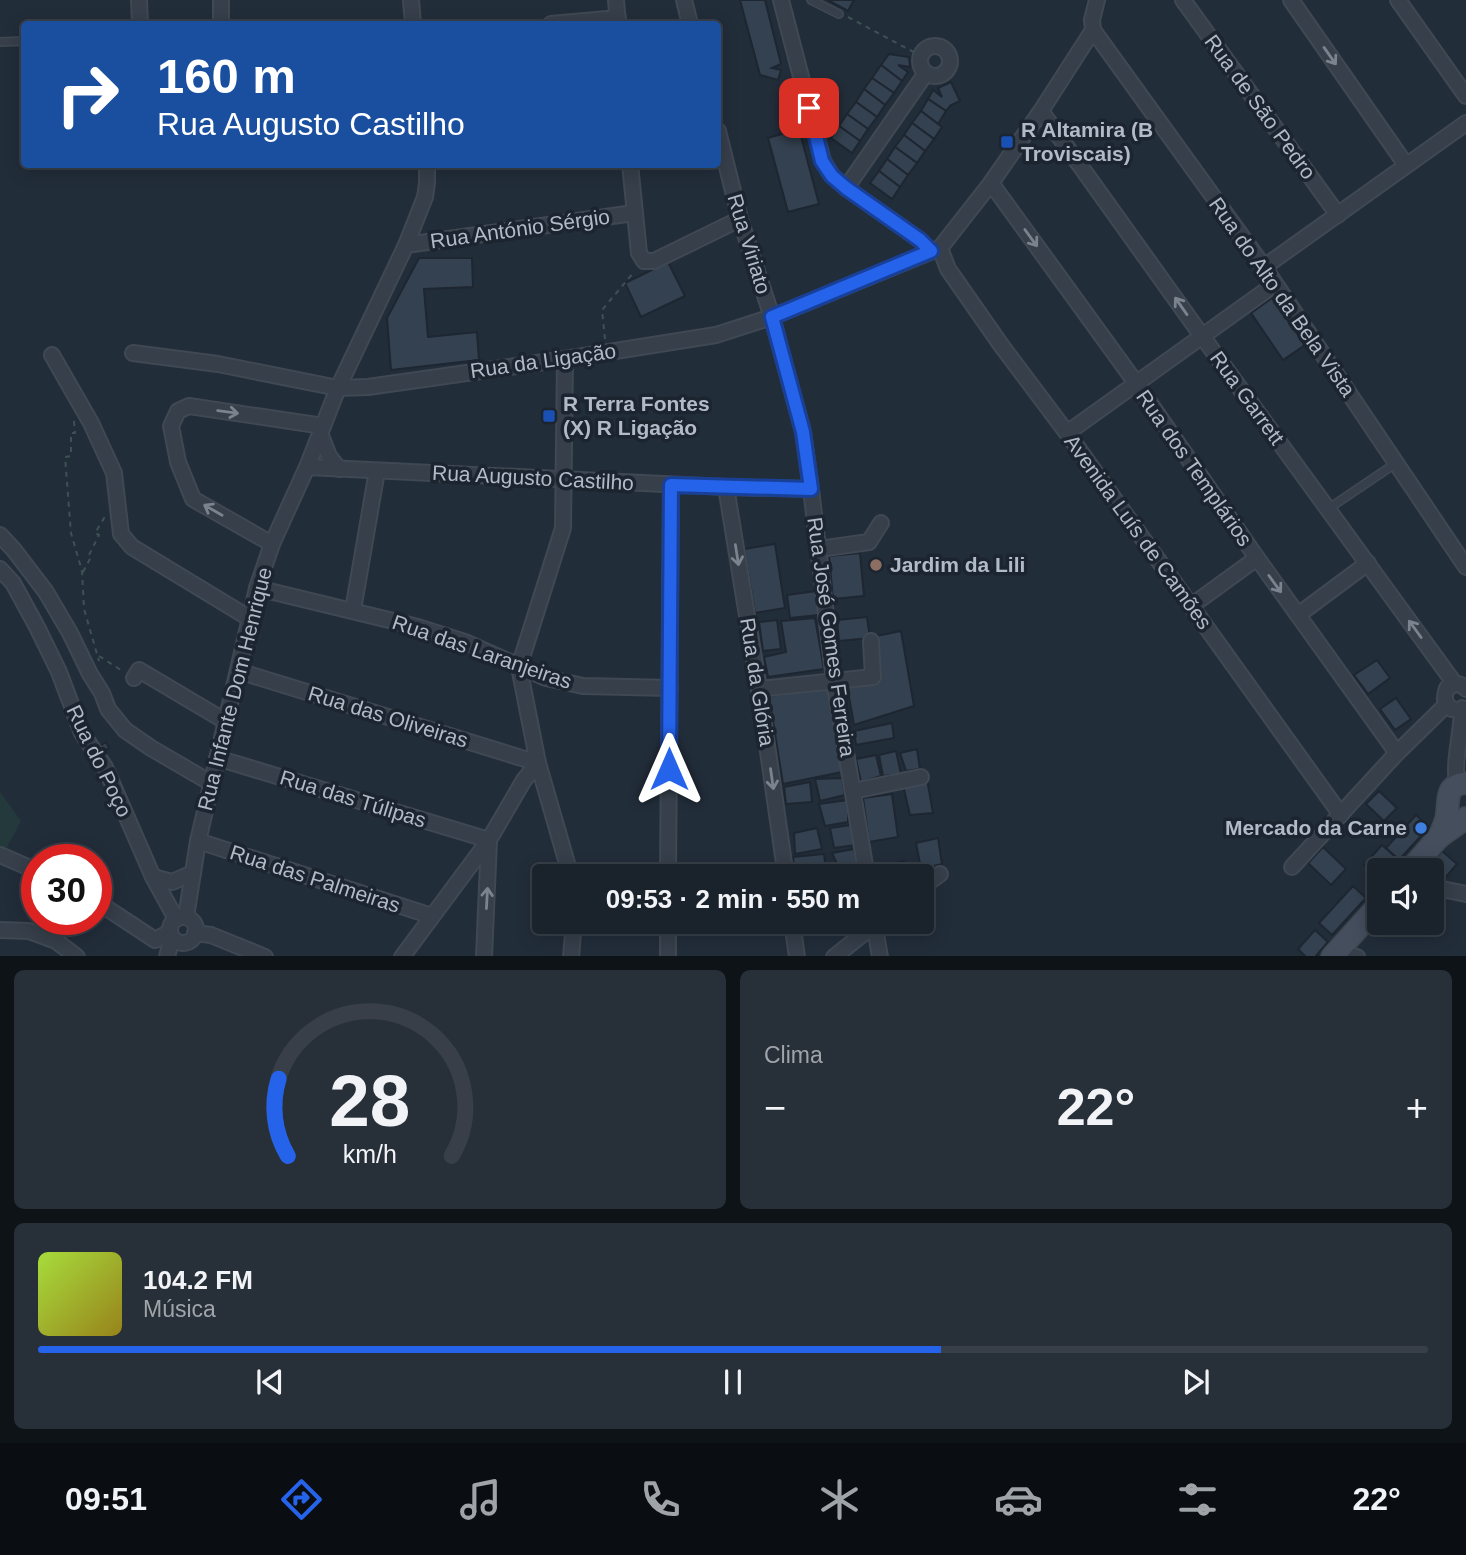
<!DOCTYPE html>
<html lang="pt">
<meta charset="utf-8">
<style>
body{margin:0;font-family:Arial,sans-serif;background:#272f38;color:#f1f3f6;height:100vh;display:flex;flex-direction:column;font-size:26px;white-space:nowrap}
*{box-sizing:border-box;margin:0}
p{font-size:23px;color:#9fa4a9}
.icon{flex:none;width:38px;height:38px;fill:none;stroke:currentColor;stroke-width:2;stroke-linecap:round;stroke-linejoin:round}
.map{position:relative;height:956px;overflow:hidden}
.details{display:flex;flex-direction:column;gap:14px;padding:14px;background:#0e1318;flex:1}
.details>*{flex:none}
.hud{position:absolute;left:21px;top:21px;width:700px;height:147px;border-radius:7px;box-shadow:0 4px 18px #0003,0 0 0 2px #383f48;background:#1a4fa0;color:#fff;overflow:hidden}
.tools{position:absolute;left:1367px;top:858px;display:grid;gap:14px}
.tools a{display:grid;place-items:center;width:77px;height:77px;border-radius:7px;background:#1a222c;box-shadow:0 4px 18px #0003,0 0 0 2px #383f48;font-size:35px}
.speed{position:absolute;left:21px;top:844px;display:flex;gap:14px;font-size:35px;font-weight:700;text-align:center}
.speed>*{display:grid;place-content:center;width:91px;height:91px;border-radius:50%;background:#1a222c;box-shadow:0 4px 18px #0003,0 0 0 2px #383f48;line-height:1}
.speed .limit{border:10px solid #d22;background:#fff;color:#111}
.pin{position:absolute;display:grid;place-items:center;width:60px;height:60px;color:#fff;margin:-30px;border-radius:14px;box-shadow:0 4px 10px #0006}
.me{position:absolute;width:77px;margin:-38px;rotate:0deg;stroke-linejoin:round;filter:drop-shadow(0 0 5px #0008)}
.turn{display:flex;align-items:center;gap:24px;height:147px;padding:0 21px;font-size:32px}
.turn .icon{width:91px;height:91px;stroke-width:2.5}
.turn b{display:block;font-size:49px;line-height:60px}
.big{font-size:52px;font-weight:600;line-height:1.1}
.details .card{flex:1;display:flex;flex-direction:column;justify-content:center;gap:10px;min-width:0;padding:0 24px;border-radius:10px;background:#272f38}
.details .dial{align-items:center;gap:0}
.dial svg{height:182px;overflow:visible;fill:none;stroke:#383f48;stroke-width:7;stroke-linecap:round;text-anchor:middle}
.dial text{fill:#f1f3f6;stroke:none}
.song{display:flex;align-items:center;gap:21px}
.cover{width:84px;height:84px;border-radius:10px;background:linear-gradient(135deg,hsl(80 70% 55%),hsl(50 70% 35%))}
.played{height:7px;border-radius:4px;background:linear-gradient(90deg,#2563eb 65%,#383f48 65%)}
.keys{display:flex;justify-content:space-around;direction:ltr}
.heat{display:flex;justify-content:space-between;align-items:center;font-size:38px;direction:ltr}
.details .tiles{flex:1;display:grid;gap:14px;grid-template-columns:1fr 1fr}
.card:last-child{grid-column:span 2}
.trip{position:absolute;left:532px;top:864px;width:402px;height:70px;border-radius:7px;background:#1a222c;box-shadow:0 4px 18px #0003,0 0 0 2px #383f48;font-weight:600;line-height:70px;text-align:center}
.tab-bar{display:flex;height:112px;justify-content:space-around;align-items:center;background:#0a0e12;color:#9fa4a9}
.tab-bar .icon{width:49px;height:49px}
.tab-bar .active{color:#2563eb}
.tab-bar b{font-size:32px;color:#f1f3f6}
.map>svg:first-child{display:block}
.green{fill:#24393b}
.building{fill:#344150;stroke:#1d2631;stroke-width:2}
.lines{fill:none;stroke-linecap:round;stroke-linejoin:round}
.lane-casing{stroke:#3f4853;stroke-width:10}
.street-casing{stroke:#3f4853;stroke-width:18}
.secondary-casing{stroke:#3f4853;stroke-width:24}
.path{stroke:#3d5253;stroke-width:2;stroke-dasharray:5 5;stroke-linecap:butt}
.lane{stroke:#363f4a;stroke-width:7}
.street{stroke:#363f4a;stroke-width:14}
.secondary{stroke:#444e5d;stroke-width:21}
.oneway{stroke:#7a838e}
.route-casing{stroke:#184099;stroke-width:18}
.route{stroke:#2563eb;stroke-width:12}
.transit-dot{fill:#1a4fb4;stroke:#1b242f;stroke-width:2.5}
.education-dot{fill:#8d6e63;stroke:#1b242f;stroke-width:2.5}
.shop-dot{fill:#3f7fe0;stroke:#1b242f;stroke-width:2.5}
.labels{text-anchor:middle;stroke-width:7;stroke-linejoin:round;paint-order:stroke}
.street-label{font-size:21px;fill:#b1bac6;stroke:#1b242f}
.poi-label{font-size:21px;font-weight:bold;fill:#b1bac6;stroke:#1b242f;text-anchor:start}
</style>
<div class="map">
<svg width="1466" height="957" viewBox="0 0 1466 957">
<rect width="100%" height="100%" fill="#222d3a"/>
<polygon class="green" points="0,792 21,821 6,849 0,848"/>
<g class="building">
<polygon points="740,0 765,0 781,64 772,68 781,70 778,80 760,75"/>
<polygon points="828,0 854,0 848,11"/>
<polygon points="889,54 909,57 910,67 898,65 908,72 902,81 881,65"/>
<polygon points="881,65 902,81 894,93 872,78"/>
<polygon points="872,78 894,93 885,105 864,89"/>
<polygon points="951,82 960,101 951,105 946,111 928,99 933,90 942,97 938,88"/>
<polygon points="864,89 885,105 877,117 856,102"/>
<polygon points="928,99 946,111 938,124 921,111"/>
<polygon points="856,102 877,117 868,129 847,114"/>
<polygon points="921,111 942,127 934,139 912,123"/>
<polygon points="847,114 868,129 860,141 839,126"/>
<polygon points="912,123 934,139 925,151 904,135"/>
<polygon points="839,126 860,141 852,153 831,138"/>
<polygon points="799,129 819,204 788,212 768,138"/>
<polygon points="904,135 925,151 917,163 895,147"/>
<polygon points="895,147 917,163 908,175 887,159"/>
<polygon points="887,159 908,175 900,187 879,171"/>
<polygon points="879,171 900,187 892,199 870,183"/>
<polygon points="419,258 472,258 473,287 424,289 428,337 477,332 479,360 391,370 387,318"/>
<polygon points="668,262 685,296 641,317 625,283"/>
<polygon points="1272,298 1305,345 1283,360 1251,313"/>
<polygon points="775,544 785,608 755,613 744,549"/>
<polygon points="860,553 864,596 833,599 829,556"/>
<polygon points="816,591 819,615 790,618 787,595"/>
<polygon points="867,617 870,638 839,641 837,620"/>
<polygon points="815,618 824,669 768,677 764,657 786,652 781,621"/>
<polygon points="777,620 781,649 763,651 759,622"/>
<polygon points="901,631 914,706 854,725 847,686 878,680 876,636"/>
<polygon points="1377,660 1390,678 1368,694 1354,675"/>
<polygon points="828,689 842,772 783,784 769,696"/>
<polygon points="1396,698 1411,719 1395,730 1380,709"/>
<polygon points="892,723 894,738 856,745 854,731"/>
<polygon points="106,742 109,748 103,752 100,746"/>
<polygon points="917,749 920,769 906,771 900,753"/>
<polygon points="896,751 901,774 883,776 879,755"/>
<polygon points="876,755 881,776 861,782 856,759"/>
<polygon points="842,778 845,795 820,801 815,779"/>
<polygon points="927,779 933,813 910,815 903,785"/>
<polygon points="810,782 812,802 786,804 784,787"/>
<polygon points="1379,791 1397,808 1384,821 1366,804"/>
<polygon points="892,794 898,837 869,842 863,798"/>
<polygon points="848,800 848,822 825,826 819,804"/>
<polygon points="1416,815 1429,827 1399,860 1386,848"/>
<polygon points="851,825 856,845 834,848 830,828"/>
<polygon points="817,828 822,849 795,854 794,833"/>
<polygon points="938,838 942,864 921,869 916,843"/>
<polygon points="1382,845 1399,860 1390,870 1379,870 1379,878 1364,865"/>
<polygon points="1323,847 1346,869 1331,885 1308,863"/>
<polygon points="854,849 858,867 839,869 832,853"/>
<polygon points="1442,851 1457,864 1440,884 1432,877 1432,870 1427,870"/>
<polygon points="824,854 827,877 795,877 793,857"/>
<polygon points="904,861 906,877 878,877 876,867"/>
<polygon points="857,872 859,877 835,877 835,876"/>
<polygon points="1353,886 1366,898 1332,935 1319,923"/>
<polygon points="801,922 831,922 802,935"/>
<polygon points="1315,930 1328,942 1315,957 1306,957 1298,949"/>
</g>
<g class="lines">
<defs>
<g id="lane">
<polyline points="811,0 839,14"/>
<polyline points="0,42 24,41"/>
<polyline points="1328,509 1396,463"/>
</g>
<g id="street">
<polyline points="139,0 140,24"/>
<polyline points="221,0 221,24"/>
<polyline points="411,0 413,24"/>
<polyline points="616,0 618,24"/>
<polyline points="684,0 690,24"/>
<polyline points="781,0 823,161 832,176 846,188 920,240 931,251"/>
<polyline points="1183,0 1338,215"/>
<polyline points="1291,0 1406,165"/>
<polyline points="1398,0 1466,96"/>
<polyline points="551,24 618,18"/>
<polyline points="1093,30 1264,267 1466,567"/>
<circle cx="935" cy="61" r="15"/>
<polyline points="1041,111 1202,336 1455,684"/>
<polyline points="718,131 740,219 772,317 803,432 811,489 834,681 867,877"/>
<polyline points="630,164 639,253 644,261 654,261 740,219"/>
<polyline points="991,183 1136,383 1257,558 1397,753"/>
<polyline points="846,188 926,73"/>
<polyline points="406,245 634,213"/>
<polyline points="940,248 948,269 1001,345 1067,433 1341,815"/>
<polyline points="940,248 991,183 1041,111 1093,30 1092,20 1097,0"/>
<polyline points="1264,267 1466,123"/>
<polyline points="133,353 218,364 338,388 368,387 565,359 716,335 772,317 940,248"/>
<polyline points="52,355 91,423 114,473 121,534 132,547 249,618"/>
<polyline points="565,359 563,528 519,667 538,763 571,877"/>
<polyline points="320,433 329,456 339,469"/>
<polyline points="1067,433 1275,284"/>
<polyline points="307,467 726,487 811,489"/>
<polyline points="726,487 759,689 786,877"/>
<polyline points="0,535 14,550 46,592 70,633 90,674 102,693 108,709 125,730 151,748 211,783"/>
<polyline points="272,544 193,499 178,462 171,426 178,411 189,406 323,426"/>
<polyline points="819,549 869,542 881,523"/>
<polyline points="0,569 13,583 37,627 59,672 82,733 105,767 153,877 176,919"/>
<polyline points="257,588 418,627 465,642 546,678 583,686 670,688"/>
<polyline points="1191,606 1257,558"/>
<polyline points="353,610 377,471"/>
<polyline points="1298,615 1368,563"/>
<polyline points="238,671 538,763 524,780 489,840 402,957"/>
<polyline points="134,678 139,670 225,721"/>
<polyline points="759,689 873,677 871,641"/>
<path d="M1452 709C1443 703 1444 697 1447 688 1455 684 1460 682 1466 689"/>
<polyline points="217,758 489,840"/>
<path d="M1457 785C1453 760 1462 734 1462 708"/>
<polyline points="853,791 921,777"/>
<polyline points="198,841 432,916"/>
<polyline points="0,855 37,871"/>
<polyline points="1292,867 1397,753 1446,705"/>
<polyline points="153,877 172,882 193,873"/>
<polyline points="668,877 671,485"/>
<polyline points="922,887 940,874"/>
<polyline points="1432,887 1466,894"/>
<polyline points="96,901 155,940 170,932"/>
<polyline points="186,917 198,841 257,588 272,544 307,467 338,388 406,245 425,197 427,183 427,164"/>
<circle cx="183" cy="930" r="13"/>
<polyline points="792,922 797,957"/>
<polyline points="874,922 880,957"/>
<polyline points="0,930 29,931 56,941 77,957"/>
<polyline points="195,933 211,935 265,957"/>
<polyline points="1336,952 1357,957"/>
<polyline points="167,957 172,937"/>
<polyline points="484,957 489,840"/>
<polyline points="571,957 574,922"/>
<polyline points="668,957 668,922"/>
<polyline points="834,957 878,922"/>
</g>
<g id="secondary">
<path d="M1439 837C1442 830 1446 823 1447 814 1449 799 1445 785 1466 783"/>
<polyline points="1410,870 1439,837 1466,818"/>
<polyline points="1332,957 1379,905"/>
</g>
</defs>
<use href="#lane" class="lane-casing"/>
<use href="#street" class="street-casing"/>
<use href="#secondary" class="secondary-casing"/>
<g class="path">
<polyline points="848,17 921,56"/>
<polyline points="645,166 651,164"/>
<polyline points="605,339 602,310 634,272"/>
<polyline points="74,421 75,433 71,433 71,456 65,457 71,533 82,571 84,609 99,661"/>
<polyline points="83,572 91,557 89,555 99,535 95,533 106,515"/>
<polyline points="99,656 124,672"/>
</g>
<use href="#lane" class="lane"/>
<use href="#street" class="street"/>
<use href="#secondary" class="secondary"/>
</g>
<defs><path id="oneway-shaft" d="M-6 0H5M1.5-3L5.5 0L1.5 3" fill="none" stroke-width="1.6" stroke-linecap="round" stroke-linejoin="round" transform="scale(1.75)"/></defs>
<g class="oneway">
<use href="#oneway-shaft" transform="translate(1330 56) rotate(55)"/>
<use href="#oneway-shaft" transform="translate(1031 238) rotate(54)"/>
<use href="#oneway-shaft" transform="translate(1181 306) rotate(-125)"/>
<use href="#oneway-shaft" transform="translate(228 412) rotate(8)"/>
<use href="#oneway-shaft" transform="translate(213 510) rotate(-150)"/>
<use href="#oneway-shaft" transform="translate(737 555) rotate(81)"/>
<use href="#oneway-shaft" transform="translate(1275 584) rotate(54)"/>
<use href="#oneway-shaft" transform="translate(1415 629) rotate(-126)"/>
<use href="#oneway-shaft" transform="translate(772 779) rotate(82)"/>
<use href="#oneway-shaft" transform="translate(487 898) rotate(-87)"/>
</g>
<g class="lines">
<defs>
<polyline id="route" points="669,769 671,485 811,489 803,432 772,317 931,251 920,240 846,188 832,176 822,161 809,108"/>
</defs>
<use href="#route" class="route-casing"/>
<use href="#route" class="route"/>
</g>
<g class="transit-dot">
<rect x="1000" y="135" width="14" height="14" rx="3.5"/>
<rect x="542" y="409" width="14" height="14" rx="3.5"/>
</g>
<circle class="education-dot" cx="876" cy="565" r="7"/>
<circle class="shop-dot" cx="1421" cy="828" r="7"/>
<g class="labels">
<g class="street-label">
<text transform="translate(1260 107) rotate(54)" y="7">Rua de São Pedro</text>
<text transform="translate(520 229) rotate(-8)" y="7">Rua António Sérgio</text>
<text transform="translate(749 244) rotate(73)" y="7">Rua Viriato</text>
<text transform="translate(1282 297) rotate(55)" y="7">Rua do Alto da Bela Vista</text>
<text transform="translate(543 361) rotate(-8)" y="7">Rua da Ligação</text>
<text transform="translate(1247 398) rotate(54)" y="7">Rua Garrett</text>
<text transform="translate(1194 468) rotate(55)" y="7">Rua dos Templários</text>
<text transform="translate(533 478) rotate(3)" y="7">Rua Augusto Castilho</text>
<text transform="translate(1138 532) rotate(54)" y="7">Avenida Luís de Camões</text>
<text transform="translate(831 637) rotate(82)" y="7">Rua José Gomes Ferreira</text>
<text transform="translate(482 652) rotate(19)" y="7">Rua das Laranjeiras</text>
<text transform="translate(757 682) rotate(81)" y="7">Rua da Glória</text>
<text transform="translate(235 689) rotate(-76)" y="7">Rua Infante Dom Henrique</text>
<text transform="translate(388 717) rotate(17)" y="7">Rua das Oliveiras</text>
<text transform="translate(99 761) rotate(64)" y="7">Rua do Poço</text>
<text transform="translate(353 799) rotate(17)" y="7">Rua das Túlipas</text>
<text transform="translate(315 879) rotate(18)" y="7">Rua das Palmeiras</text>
</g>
<g class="poi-label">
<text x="1021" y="137">R Altamira (B<tspan x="1021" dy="24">Troviscais)</tspan></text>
<text x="563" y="411">R Terra Fontes<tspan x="563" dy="24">(X) R Ligação</tspan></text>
<text x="890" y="572">Jardim da Lili</text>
<text x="1407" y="835" text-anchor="end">Mercado da Carne</text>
</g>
</g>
</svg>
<div class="tools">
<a><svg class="icon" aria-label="sound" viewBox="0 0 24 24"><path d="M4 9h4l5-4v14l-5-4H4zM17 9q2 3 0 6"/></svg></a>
</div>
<div class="speed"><div class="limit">30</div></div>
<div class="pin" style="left:809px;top:108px;background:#d93025"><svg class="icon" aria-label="arrive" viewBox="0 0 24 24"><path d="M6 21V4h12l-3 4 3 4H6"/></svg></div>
<svg class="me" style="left:669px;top:769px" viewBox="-20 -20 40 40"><path d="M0-17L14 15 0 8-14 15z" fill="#2563eb" stroke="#fff" stroke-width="4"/></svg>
<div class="trip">09:53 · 2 min · 550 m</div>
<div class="hud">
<div class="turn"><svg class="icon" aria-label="right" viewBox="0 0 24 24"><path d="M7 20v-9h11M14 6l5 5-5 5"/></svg><div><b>160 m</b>Rua Augusto Castilho</div></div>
</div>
</div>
<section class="details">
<div class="tiles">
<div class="card dial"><svg viewBox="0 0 100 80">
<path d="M14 69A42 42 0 1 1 86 69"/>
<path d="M14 69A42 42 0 0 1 10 35" stroke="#2563eb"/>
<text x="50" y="56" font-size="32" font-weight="700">28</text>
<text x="50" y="72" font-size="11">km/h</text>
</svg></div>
<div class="card"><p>Clima</p>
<div class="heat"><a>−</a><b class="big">22°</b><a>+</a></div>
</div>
<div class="card">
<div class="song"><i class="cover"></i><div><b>104.2 FM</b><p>Música</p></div></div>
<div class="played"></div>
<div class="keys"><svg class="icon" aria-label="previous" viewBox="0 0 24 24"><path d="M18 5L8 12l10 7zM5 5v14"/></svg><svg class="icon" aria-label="pause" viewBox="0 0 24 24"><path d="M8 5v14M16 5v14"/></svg><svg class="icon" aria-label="next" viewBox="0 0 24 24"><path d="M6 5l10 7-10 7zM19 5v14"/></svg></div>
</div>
</div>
</section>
<nav class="tab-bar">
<b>09:51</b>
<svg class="icon active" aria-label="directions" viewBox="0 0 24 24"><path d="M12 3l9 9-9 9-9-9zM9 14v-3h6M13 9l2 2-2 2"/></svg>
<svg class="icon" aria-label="music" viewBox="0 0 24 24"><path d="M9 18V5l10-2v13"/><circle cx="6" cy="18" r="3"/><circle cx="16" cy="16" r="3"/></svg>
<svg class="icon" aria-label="phone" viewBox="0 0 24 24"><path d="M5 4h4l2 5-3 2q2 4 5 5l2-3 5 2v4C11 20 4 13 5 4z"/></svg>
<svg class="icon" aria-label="climate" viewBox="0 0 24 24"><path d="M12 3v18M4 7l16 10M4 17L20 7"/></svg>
<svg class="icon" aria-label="car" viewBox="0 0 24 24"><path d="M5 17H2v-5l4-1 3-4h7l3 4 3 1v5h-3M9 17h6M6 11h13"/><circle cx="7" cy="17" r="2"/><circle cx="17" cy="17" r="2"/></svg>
<svg class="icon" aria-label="filters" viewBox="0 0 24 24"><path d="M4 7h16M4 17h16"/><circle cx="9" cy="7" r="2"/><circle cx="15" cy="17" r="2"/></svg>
<b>22°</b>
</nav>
